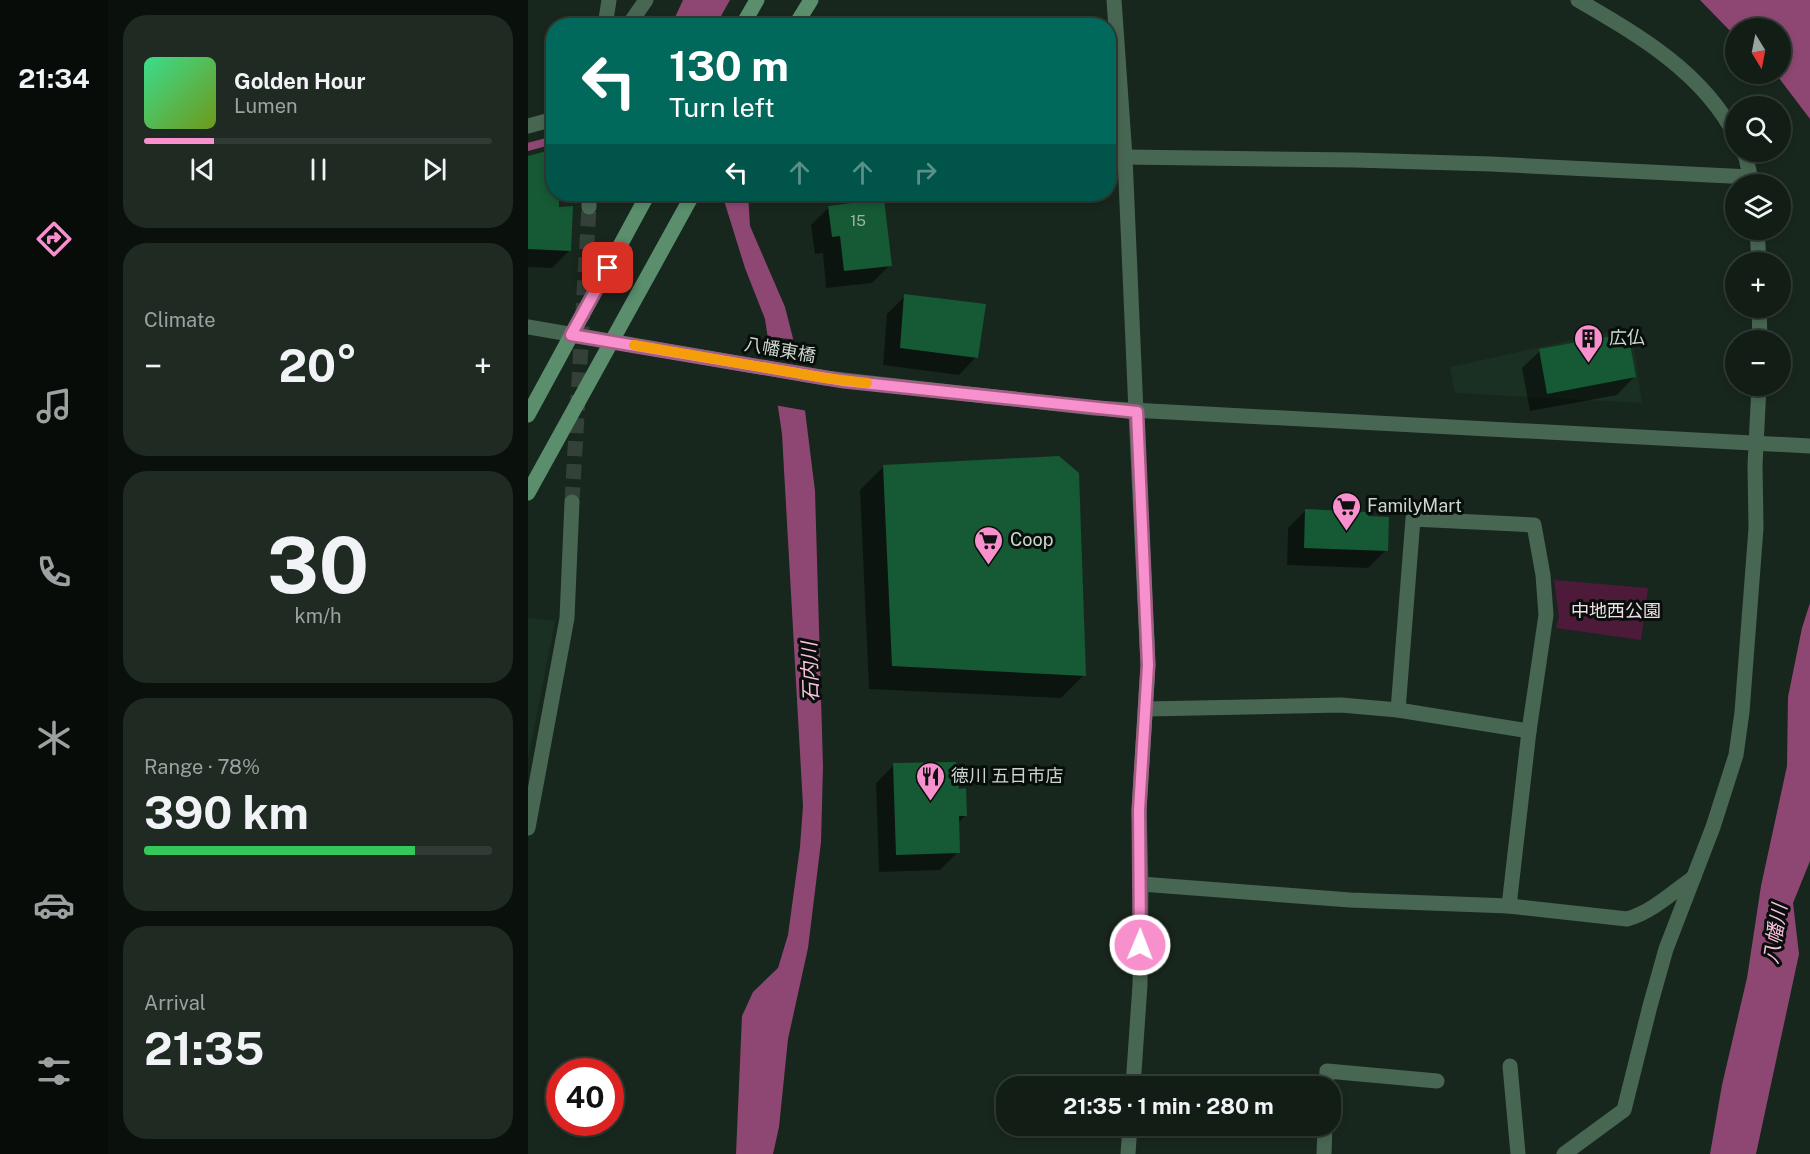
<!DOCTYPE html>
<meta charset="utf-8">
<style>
body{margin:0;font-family:"Public Sans","Noto Sans JP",sans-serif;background:#1f2a23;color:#f1f3f6;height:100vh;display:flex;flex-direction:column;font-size:22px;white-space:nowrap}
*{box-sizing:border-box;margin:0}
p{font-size:20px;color:#9ca2a1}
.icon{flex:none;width:33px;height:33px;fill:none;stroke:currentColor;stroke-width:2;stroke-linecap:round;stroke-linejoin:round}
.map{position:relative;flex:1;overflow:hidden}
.details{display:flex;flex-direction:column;gap:15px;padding:15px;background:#0a100c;width:420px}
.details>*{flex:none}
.guide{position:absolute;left:18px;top:18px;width:570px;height:183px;border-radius:24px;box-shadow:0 3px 9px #0003,0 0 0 2px #313b35;background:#00695c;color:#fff;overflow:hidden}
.needle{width:39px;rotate:170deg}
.tools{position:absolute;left:1197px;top:18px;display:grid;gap:12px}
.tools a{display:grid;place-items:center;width:66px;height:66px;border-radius:50%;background:#121d16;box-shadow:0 3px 9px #0003,0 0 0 2px #313b35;font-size:30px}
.speed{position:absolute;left:18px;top:1058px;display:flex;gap:12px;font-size:30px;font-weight:700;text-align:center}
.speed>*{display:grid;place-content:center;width:78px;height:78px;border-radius:50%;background:#121d16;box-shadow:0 3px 9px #0003,0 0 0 2px #313b35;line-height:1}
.speed .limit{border:9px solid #d22;background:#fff;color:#111}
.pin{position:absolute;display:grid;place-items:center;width:51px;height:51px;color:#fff;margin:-26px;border-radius:12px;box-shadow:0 3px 9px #0006}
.me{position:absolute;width:66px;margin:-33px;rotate:1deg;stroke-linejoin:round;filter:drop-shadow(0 0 4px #0008)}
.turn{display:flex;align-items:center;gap:21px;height:126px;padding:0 24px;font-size:27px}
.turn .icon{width:78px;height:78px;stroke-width:2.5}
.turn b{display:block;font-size:42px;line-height:51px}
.lanes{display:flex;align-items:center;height:57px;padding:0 24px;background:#0003;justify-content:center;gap:30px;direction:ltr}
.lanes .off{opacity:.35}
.big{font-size:45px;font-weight:700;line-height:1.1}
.details .card{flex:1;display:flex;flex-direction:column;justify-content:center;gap:9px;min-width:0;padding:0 21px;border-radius:24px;background:#1f2a23}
.details .dial{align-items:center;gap:0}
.dial b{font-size:78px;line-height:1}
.song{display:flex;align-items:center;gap:18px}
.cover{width:72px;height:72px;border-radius:9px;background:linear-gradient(135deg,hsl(150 70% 55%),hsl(80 70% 35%))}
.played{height:6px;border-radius:3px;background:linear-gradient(90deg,#f790cd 20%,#313b35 20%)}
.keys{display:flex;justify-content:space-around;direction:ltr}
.heat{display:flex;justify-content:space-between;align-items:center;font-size:33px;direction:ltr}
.charge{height:9px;border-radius:4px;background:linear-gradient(90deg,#34c759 78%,#313b35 0)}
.trip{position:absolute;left:468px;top:1076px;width:345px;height:60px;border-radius:24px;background:#121d16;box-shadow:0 3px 9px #0003,0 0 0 2px #313b35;font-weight:700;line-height:60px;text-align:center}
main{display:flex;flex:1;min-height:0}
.tabs{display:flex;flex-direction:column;width:108px;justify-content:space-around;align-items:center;background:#070c09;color:#9ca2a1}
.tabs .icon{width:42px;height:42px}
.tabs .on{color:#f790cd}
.tabs b{font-size:27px;color:#f1f3f6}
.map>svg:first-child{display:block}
.built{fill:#1a3022}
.green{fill:#4d1a3a}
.water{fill:#8e4772}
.pier{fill:#18271d}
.shadow{fill:#0007}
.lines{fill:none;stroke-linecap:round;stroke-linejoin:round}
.stream{stroke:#8e4772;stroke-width:8}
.building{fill:#165935}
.minor-tunnel{stroke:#334138;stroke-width:15;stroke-dasharray:15 8;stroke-linecap:butt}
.minor{stroke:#486753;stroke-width:15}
.tertiary{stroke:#486753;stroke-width:15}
.secondary{stroke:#5a8e6d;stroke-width:15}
.route-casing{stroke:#a15e85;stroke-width:15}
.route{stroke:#f790cd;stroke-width:10}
.slow{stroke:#f59e0b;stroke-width:10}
.labels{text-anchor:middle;stroke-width:6;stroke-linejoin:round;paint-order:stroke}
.number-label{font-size:15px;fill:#9eb6a8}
.poi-label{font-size:18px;fill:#ccd5cf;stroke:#080e0a;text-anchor:start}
.street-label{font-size:18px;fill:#ccd5cf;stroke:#080e0a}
.park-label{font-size:18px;fill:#f2dde8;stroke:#080e0a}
.water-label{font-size:20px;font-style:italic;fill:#fcbee0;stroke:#080e0a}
</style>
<main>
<nav class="tabs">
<b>21:34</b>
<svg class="icon on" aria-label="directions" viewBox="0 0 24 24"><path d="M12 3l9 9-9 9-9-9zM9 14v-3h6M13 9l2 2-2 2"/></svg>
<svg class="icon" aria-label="music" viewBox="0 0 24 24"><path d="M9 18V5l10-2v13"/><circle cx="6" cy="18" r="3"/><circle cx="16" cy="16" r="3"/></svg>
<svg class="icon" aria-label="phone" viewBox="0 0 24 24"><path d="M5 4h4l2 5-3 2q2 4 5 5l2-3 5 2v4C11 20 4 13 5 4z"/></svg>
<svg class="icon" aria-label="climate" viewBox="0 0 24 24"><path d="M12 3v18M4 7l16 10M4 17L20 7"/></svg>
<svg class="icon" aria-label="car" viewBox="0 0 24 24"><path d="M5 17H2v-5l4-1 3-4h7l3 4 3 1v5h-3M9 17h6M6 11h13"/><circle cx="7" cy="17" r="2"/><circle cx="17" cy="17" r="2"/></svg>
<svg class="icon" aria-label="filters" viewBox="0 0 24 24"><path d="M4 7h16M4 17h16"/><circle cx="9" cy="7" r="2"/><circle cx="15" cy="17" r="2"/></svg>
</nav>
<section class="details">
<div class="card">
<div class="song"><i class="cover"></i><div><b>Golden Hour</b><p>Lumen</p></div></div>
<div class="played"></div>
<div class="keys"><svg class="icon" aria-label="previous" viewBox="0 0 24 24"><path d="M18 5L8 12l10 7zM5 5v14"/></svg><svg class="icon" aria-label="pause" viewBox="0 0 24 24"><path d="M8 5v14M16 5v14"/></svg><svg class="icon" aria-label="next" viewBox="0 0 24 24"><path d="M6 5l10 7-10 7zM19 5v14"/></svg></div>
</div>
<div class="card"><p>Climate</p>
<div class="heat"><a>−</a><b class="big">20°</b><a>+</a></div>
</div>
<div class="card dial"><b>30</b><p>km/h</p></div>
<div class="card"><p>Range · 78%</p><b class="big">390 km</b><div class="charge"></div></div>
<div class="card"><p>Arrival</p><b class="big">21:35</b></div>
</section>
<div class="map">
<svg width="1282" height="1154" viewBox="0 0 1282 1154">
<rect width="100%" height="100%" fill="#18271d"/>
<g class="built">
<polygon points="1103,327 1114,403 927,393 922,367"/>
<polygon points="0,618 27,621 0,759"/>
</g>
<polygon class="green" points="1026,580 1120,588 1113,640 1028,628 1031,617"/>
<g class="water">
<polygon points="155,0 212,0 211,25 143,26"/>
<polygon points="1172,0 1282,0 1282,119 1248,74 1252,74 1252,28 1208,28 1207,36"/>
<polygon points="194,194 220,194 222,226 257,307 271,362 287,491 295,766 293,842 280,948 260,1039 251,1127 245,1154 208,1154 214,1016 225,992 250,968 260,935 272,847 275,806 254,434 237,319 217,268"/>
<polygon points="1282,603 1282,861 1265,903 1271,954 1228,1154 1182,1154 1194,1085 1219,978 1233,886 1259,766 1260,697 1274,628"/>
</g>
<g class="pier">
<polygon points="202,0 215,0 214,26 188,25"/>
<polygon points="236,336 269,340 274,362 280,411 246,405"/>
</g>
<g class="shadow">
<polygon points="301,207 362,265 344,283 298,288 295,253 287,254 283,225"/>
<polygon points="0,211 42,250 24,268 0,267"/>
<polygon points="377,296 448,357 431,375 355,365 359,314"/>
<polygon points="1012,351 1106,377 1089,395 1002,411 994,368"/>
<polygon points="356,466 556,675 533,698 341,689 332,490"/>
<polygon points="777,511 858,550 840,568 759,565 760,528"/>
<polygon points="366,765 429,790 437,816 430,823 430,852 412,870 351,872 348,783"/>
</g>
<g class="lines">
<polyline class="stream" points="0,147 26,140"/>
</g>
<g class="building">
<polygon points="26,149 26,194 31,194 31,207 45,206 43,251 0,249 0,156"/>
<polygon points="356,199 364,266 316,271 312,236 304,237 300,206"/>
<polygon points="376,294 458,304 450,358 372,348"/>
<polygon points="1100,333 1108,377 1019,394 1011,349"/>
<polygon points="531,456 551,473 558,676 364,666 355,465"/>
<polygon points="777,509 840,512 840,516 861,517 860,551 776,548"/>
<polygon points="428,762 431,789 438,788 439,816 431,816 432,853 368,855 365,763"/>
</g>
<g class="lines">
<polyline class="minor-tunnel" points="44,502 61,207"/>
<g class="minor">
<polyline points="586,0 597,157 608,412"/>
<path d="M1050 0C1110 35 1175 72 1208 137"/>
<polyline points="77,26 81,0"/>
<polyline points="100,26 118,0"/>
<polyline points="0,126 26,119"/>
<polyline points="1215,152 1218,158 1224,184"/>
<polyline points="597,157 827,160 963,164 1222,177"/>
<polyline points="61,207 61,194"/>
<polyline points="1229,230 1231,262"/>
<polyline points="1231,308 1232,340"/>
<polyline points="618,709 813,705 870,710 1001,731"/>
<polyline points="870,710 885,519 1006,525 1015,575 1018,615 1001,731 981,906"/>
<polyline points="0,828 39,618 44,502"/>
<path d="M613 884 822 900 981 906 1099 919C1124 912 1145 892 1166 877"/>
<polyline points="982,1066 990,1154"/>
<polyline points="798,1086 799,1071 909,1081"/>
<polyline points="796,1154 797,1125"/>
<polyline points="1036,1154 1096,1110 1122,1006 1138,949 1185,827 1208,755 1214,712 1228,528 1227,465 1231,386"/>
</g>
<g class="tertiary">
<polyline points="0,327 297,378 566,408 1282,446"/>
<polyline points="605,1086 612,985 613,884 611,810 620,665 608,412"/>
<polyline points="600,1154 602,1125"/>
</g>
<g class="secondary">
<polyline points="214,26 229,0"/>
<polyline points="267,26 283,0"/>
<polyline points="0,415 120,194"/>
<polyline points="0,493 165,194"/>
</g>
</g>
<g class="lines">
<defs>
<polyline id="route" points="80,268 43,335 316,381 609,412 620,665 611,810 612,945"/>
</defs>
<use href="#route" class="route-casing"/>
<use href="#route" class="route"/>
<polyline class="slow" points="106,345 297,378 339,383"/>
</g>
<defs>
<symbol id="building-pin" viewBox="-11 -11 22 30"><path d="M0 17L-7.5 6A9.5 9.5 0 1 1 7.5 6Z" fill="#f790cd" stroke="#080e0a"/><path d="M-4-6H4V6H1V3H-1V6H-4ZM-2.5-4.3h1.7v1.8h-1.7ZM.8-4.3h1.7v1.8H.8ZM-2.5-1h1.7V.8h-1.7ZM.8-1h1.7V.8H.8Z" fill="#111"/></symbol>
<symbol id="supermarket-pin" viewBox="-11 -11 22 30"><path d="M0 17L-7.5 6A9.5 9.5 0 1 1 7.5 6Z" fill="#f790cd" stroke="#080e0a"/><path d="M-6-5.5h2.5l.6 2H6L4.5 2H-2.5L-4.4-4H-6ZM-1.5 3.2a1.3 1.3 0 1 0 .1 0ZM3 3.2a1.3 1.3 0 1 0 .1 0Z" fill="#111"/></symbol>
<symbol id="restaurant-pin" viewBox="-11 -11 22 30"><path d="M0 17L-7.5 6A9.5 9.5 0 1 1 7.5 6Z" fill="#f790cd" stroke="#080e0a"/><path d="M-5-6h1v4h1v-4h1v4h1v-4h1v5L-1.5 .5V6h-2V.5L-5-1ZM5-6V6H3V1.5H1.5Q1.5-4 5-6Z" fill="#111"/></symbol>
</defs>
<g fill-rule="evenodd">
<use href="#building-pin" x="1044" y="322" width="33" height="45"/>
<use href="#supermarket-pin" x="802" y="490" width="33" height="45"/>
<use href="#supermarket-pin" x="444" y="524" width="33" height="45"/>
<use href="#restaurant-pin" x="386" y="760" width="33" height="45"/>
</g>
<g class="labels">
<g class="number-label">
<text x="330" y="226">15</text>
</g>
<g class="poi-label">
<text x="1081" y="344">広仏</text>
<text x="839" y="512">FamilyMart</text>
<text x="482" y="546">Coop</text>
<text x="423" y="782">徳川 五日市店</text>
</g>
<g class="street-label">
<text transform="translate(252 350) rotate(10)" y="6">八幡東橋</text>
</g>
<g class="park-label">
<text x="1088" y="617">中地西公園</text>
</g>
<g class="water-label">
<text transform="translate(282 672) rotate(-92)" y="7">石内川</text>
<text transform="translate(1247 934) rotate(-81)" y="7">八幡川</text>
</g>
</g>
</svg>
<div class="tools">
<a><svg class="needle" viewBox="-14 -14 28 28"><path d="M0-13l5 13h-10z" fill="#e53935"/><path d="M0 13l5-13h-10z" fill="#9ca2a1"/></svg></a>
<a><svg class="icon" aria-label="search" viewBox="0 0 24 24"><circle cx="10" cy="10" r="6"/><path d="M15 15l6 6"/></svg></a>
<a><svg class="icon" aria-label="layers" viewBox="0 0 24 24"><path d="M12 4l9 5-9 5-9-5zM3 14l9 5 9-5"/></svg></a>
<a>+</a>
<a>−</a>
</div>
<div class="speed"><div class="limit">40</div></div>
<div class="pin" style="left:80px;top:268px;background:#d93025"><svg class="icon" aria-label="arrive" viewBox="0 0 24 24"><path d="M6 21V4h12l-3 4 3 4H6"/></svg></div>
<svg class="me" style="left:612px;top:945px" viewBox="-20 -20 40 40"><circle r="17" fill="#f790cd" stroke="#fff" stroke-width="3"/><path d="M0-11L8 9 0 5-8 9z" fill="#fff"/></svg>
<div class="trip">21:35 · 1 min · 280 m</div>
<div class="guide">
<div class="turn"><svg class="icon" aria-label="left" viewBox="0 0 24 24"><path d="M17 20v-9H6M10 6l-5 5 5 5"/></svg><div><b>130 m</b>Turn left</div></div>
<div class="lanes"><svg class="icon" aria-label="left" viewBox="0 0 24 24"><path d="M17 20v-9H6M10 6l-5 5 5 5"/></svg><svg class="icon off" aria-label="ahead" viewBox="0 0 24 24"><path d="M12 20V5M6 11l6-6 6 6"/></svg><svg class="icon off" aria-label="ahead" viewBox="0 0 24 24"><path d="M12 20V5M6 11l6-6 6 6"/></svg><svg class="icon off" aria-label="right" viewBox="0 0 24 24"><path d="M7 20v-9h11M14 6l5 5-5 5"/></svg></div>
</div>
</div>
</main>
